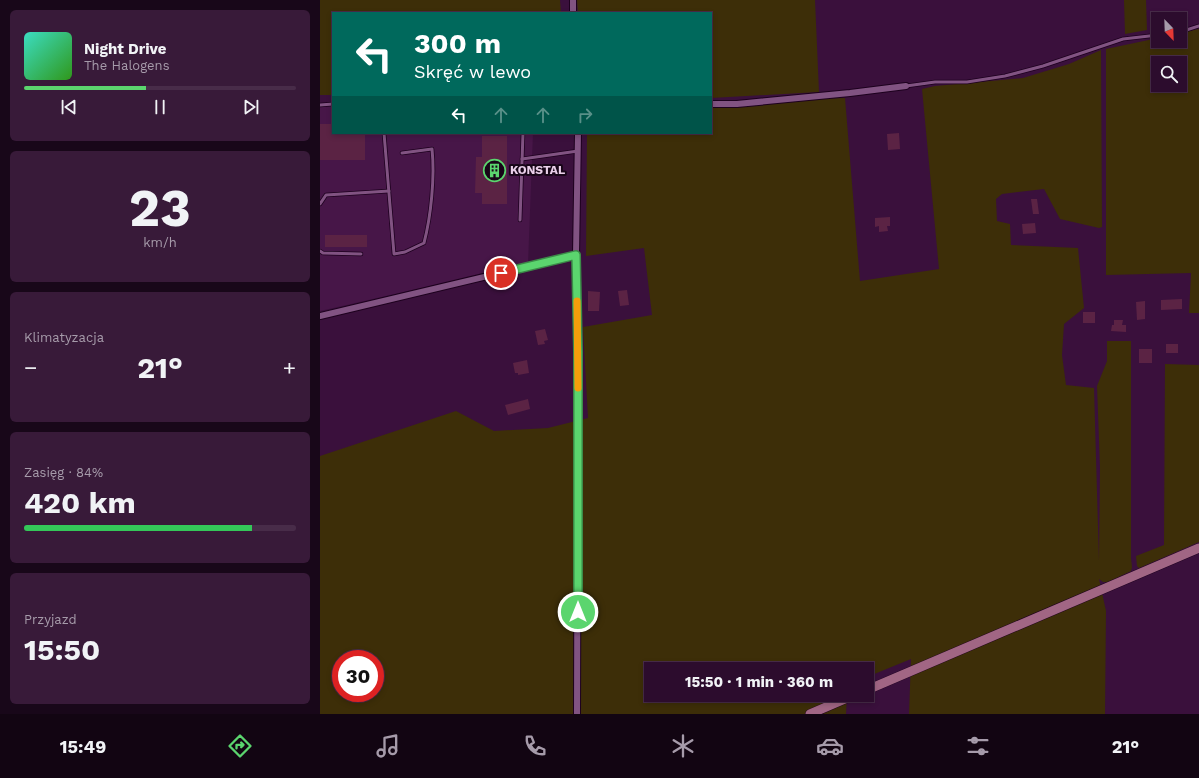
<!DOCTYPE html>
<html lang="pl">
<meta charset="utf-8">
<style>
body{margin:0;font-family:"Work Sans",sans-serif;background:#381a39;color:#f1f3f6;height:100vh;display:flex;flex-direction:column;font-size:15px;white-space:nowrap}
*{box-sizing:border-box;margin:0}
p{font-size:13px;color:#a69baa}
.icon{flex:none;width:22px;height:22px;fill:none;stroke:currentColor;stroke-width:2;stroke-linecap:round;stroke-linejoin:round}
.map{position:relative;flex:1;overflow:hidden}
.side{display:flex;flex-direction:column;gap:10px;padding:10px;background:#180719;width:320px}
.side>*{flex:none}
.top-card{position:absolute;left:12px;top:12px;width:380px;height:122px;border-radius:0px;box-shadow:0 2px 6px #0003,0 0 0 1px #482c49;background:#00695c;color:#fff;overflow:hidden}
.needle{width:26px;rotate:157deg}
.controls{position:absolute;left:831px;top:12px;display:grid;gap:8px}
.controls a{display:grid;place-items:center;width:36px;height:36px;border-radius:0px;background:#2c0c2d;box-shadow:0 2px 6px #0003,0 0 0 1px #482c49;font-size:20px}
.speed{position:absolute;left:12px;top:650px;display:flex;gap:8px;font-size:20px;font-weight:700;text-align:center}
.speed>*{display:grid;place-content:center;width:52px;height:52px;border-radius:50%;background:#2c0c2d;box-shadow:0 2px 6px #0003,0 0 0 1px #482c49;line-height:1}
.speed .limit{border:6px solid #d22;background:#fff;color:#111}
.pin{position:absolute;display:grid;place-items:center;width:34px;height:34px;color:#fff;margin:-17px;border:2px solid #fff;border-radius:50%;box-shadow:0 1px 4px #0007}
.me{position:absolute;width:44px;margin:-22px;rotate:0deg;stroke-linejoin:round;filter:drop-shadow(0 0 3px #0008)}
.turn{display:flex;align-items:center;gap:14px;height:84px;padding:0 16px;font-size:18px}
.turn .icon{width:52px;height:52px;stroke-width:2.5}
.turn b{display:block;font-size:28px;line-height:34px}
.lanes{display:flex;align-items:center;height:38px;padding:0 16px;background:#0003;justify-content:center;gap:20px;direction:ltr}
.lanes .off{opacity:.35}
.big{font-size:30px;font-weight:700;line-height:1.1}
.side .widget{flex:1;display:flex;flex-direction:column;justify-content:center;gap:6px;min-width:0;padding:0 14px;border-radius:6px;background:#381a39}
.side .dial{align-items:center;gap:0}
.dial b{font-size:52px;line-height:1}
.song{display:flex;align-items:center;gap:12px}
.cover{width:48px;height:48px;border-radius:6px;background:linear-gradient(135deg,hsl(170 70% 55%),hsl(110 70% 35%))}
.played{height:4px;border-radius:2px;background:linear-gradient(90deg,#5bd56e 45%,#482c49 45%)}
.keys{display:flex;justify-content:space-around;direction:ltr}
.heat{display:flex;justify-content:space-between;align-items:center;font-size:22px;direction:ltr}
.charge{height:6px;border-radius:3px;background:linear-gradient(90deg,#34c759 84%,#482c49 0)}
.trip{position:absolute;left:324px;top:662px;width:230px;height:40px;border-radius:0px;background:#2c0c2d;box-shadow:0 2px 6px #0003,0 0 0 1px #482c49;font-weight:700;line-height:40px;text-align:center}
.tab-bar{display:flex;height:64px;justify-content:space-around;align-items:center;background:#120512;color:#a69baa}
.tab-bar .icon{width:28px;height:28px}
.tab-bar .selected{color:#5bd56e}
.tab-bar b{font-size:18px;color:#f1f3f6}
main{display:flex;flex:1;min-height:0}
.map>svg:first-child{display:block}
.built{fill:#471648}
.green{fill:#3d2e08;fill-rule:evenodd}
.building{fill:#5b2344}
.lines{fill:none;stroke-linecap:round;stroke-linejoin:round}
.service-casing{stroke:#1d011e;stroke-width:4.5}
.minor-casing{stroke:#1d011e;stroke-width:8}
.secondary-casing{stroke:#1d011e;stroke-width:10}
.service{stroke:#815382;stroke-width:3}
.minor{stroke:#815382;stroke-width:6}
.secondary{stroke:#a16684;stroke-width:9}
.route-casing{stroke:#3b8a48;stroke-width:10}
.route{stroke:#5bd56e;stroke-width:7}
.slow{stroke:#f59e0b;stroke-width:7}
.labels{text-anchor:middle;stroke-width:4;stroke-linejoin:round;paint-order:stroke}
.poi-label{font-size:12px;font-weight:bold;fill:#eacfe9;stroke:#180618;text-anchor:start}
</style>
<main>
<section class="side">
<div class="widget">
<div class="song"><i class="cover"></i><div><b>Night Drive</b><p>The Halogens</p></div></div>
<div class="played"></div>
<div class="keys"><svg class="icon" aria-label="previous" viewBox="0 0 24 24"><path d="M18 5L8 12l10 7zM5 5v14"/></svg><svg class="icon" aria-label="pause" viewBox="0 0 24 24"><path d="M8 5v14M16 5v14"/></svg><svg class="icon" aria-label="next" viewBox="0 0 24 24"><path d="M6 5l10 7-10 7zM19 5v14"/></svg></div>
</div>
<div class="widget dial"><b>23</b><p>km/h</p></div>
<div class="widget"><p>Klimatyzacja</p>
<div class="heat"><a>−</a><b class="big">21°</b><a>+</a></div>
</div>
<div class="widget"><p>Zasięg · 84%</p><b class="big">420 km</b><div class="charge"></div></div>
<div class="widget"><p>Przyjazd</p><b class="big">15:50</b></div>
</section>
<div class="map">
<svg width="879" height="714" viewBox="0 0 879 714">
<rect width="100%" height="100%" fill="#3a103c"/>
<polygon class="built" points="0,104 13,104 13,133 213,133 208,264 0,311"/>
<g class="green">
<polygon points="0,0 240,0 241,13 13,13 13,95 0,95"/>
<polygon points="257,0 495,0 499,92 391,98 391,13 258,13"/>
<polygon points="804,0 826,0 827,30 805,34"/>
<path d="M879 29V313H869L871 273 786 275V49L838 38V41H860V33ZM838 63H860V85H838Z"/>
<path d="M781 50 782 227 779 228 740 219 724 189 682 194 676 199 677 221 690 224 691 245 758 248 764 308 744 324 742 355 746 385 774 388 779 561 780 468 777 386 787 361V341H811V558L812 567 811 571 788 582H783L779 579 786 611 785 714H589L591 659 547 677V669H331V695H527L526 714H0V456L136 411 174 431 228 428 268 418 263 327 332 315 324 248 266 256 267 133H391V101L525 98 540 281 619 269 602 89 615 86 703 78 749 64ZM21 659H55V693H21Z"/>
<polygon points="845,364 879,365 879,542 819,568 817,566 816,556 844,545"/>
</g>
<g class="building">
<polygon points="0,124 13,124 13,133 45,133 45,160 0,160"/>
<polygon points="579,133 580,149 568,150 567,134"/>
<polygon points="162,136 187,136 187,204 162,204 162,193 155,193 156,157 162,157"/>
<polygon points="711,199 717,199 719,214 713,214"/>
<polygon points="570,217 570,226 567,226 568,231 559,232 559,226 555,227 555,218"/>
<polygon points="715,223 716,233 703,234 702,224"/>
<rect x="5" y="235" width="42" height="12"/>
<polygon points="307,290 309,305 300,306 298,291"/>
<polygon points="268,291 280,292 279,311 268,311"/>
<polygon points="862,299 862,309 841,310 841,300"/>
<polygon points="825,301 825,319 817,320 816,302"/>
<rect x="763" y="312" width="12" height="11"/>
<polygon points="794,320 803,320 802,325 806,325 806,332 791,331 792,325 794,325"/>
<polygon points="225,329 228,340 224,341 225,344 218,345 215,331"/>
<rect x="846" y="344" width="12" height="9"/>
<rect x="819" y="349" width="13" height="14"/>
<polygon points="207,360 209,373 198,375 198,373 195,373 193,363"/>
<polygon points="208,399 210,409 188,415 185,405"/>
</g>
<g class="lines">
<defs>
<g id="service">
<polyline points="860,32 879,26"/>
<polyline points="586,86 615,82 647,82 685,76 723,66 803,39 838,35"/>
<polyline points="0,105 13,104"/>
<path d="M64 133 74 254 85 252 104 243C111 216 115 177 112 149L82 153"/>
<polyline points="202,159 258,151"/>
<polyline points="0,204 6,195 69,191"/>
<polyline points="200,220 203,133"/>
<polyline points="0,251 3,253 41,254"/>
</g>
<g id="minor">
<polyline points="253,0 253,13"/>
<polyline points="391,104 417,104 530,93 586,86"/>
<polyline points="0,316 256,255"/>
<polyline points="257,714 258,351 256,255 258,133"/>
</g>
<g id="secondary">
<polyline points="547,690 879,548"/>
<polyline points="490,714 534,695"/>
</g>
</defs>
<use href="#service" class="service-casing"/>
<use href="#minor" class="minor-casing"/>
<use href="#secondary" class="secondary-casing"/>
<use href="#service" class="service"/>
<use href="#minor" class="minor"/>
<use href="#secondary" class="secondary"/>
</g>
<g class="lines">
<defs>
<polyline id="route" points="181,273 256,255 258,352 258,612"/>
</defs>
<use href="#route" class="route-casing"/>
<use href="#route" class="route"/>
<polyline class="slow" points="257,301 258,388"/>
</g>
<defs>
<symbol id="building-ring" viewBox="-11 -11 22 22"><circle r="9.5" fill="#180618" stroke="#5bd56e" stroke-width="1.5"/><path d="M-4-6H4V6H1V3H-1V6H-4ZM-2.5-4.3h1.7v1.8h-1.7ZM.8-4.3h1.7v1.8H.8ZM-2.5-1h1.7V.8h-1.7ZM.8-1h1.7V.8H.8Z" fill="#5bd56e"/></symbol>
</defs>
<g fill-rule="evenodd">
<use href="#building-ring" x="162" y="158" width="25" height="25"/>
</g>
<g class="labels">
<g class="poi-label">
<text x="190" y="174">KONSTAL</text>
</g>
</g>
</svg>
<div class="controls">
<a><svg class="needle" viewBox="-14 -14 28 28"><path d="M0-13l5 13h-10z" fill="#e53935"/><path d="M0 13l5-13h-10z" fill="#a69baa"/></svg></a>
<a><svg class="icon" aria-label="search" viewBox="0 0 24 24"><circle cx="10" cy="10" r="6"/><path d="M15 15l6 6"/></svg></a>
</div>
<div class="speed"><div class="limit">30</div></div>
<div class="pin" style="left:181px;top:273px;background:#d93025"><svg class="icon" aria-label="arrive" viewBox="0 0 24 24"><path d="M6 21V4h12l-3 4 3 4H6"/></svg></div>
<svg class="me" style="left:258px;top:612px" viewBox="-20 -20 40 40"><circle r="17" fill="#5bd56e" stroke="#fff" stroke-width="3"/><path d="M0-11L8 9 0 5-8 9z" fill="#fff"/></svg>
<div class="trip">15:50 · 1 min · 360 m</div>
<div class="top-card">
<div class="turn"><svg class="icon" aria-label="left" viewBox="0 0 24 24"><path d="M17 20v-9H6M10 6l-5 5 5 5"/></svg><div><b>300 m</b>Skręć w lewo</div></div>
<div class="lanes"><svg class="icon" aria-label="left" viewBox="0 0 24 24"><path d="M17 20v-9H6M10 6l-5 5 5 5"/></svg><svg class="icon off" aria-label="ahead" viewBox="0 0 24 24"><path d="M12 20V5M6 11l6-6 6 6"/></svg><svg class="icon off" aria-label="ahead" viewBox="0 0 24 24"><path d="M12 20V5M6 11l6-6 6 6"/></svg><svg class="icon off" aria-label="right" viewBox="0 0 24 24"><path d="M7 20v-9h11M14 6l5 5-5 5"/></svg></div>
</div>
</div>
</main>
<nav class="tab-bar">
<b>15:49</b>
<svg class="icon selected" aria-label="directions" viewBox="0 0 24 24"><path d="M12 3l9 9-9 9-9-9zM9 14v-3h6M13 9l2 2-2 2"/></svg>
<svg class="icon" aria-label="music" viewBox="0 0 24 24"><path d="M9 18V5l10-2v13"/><circle cx="6" cy="18" r="3"/><circle cx="16" cy="16" r="3"/></svg>
<svg class="icon" aria-label="phone" viewBox="0 0 24 24"><path d="M5 4h4l2 5-3 2q2 4 5 5l2-3 5 2v4C11 20 4 13 5 4z"/></svg>
<svg class="icon" aria-label="climate" viewBox="0 0 24 24"><path d="M12 3v18M4 7l16 10M4 17L20 7"/></svg>
<svg class="icon" aria-label="car" viewBox="0 0 24 24"><path d="M5 17H2v-5l4-1 3-4h7l3 4 3 1v5h-3M9 17h6M6 11h13"/><circle cx="7" cy="17" r="2"/><circle cx="17" cy="17" r="2"/></svg>
<svg class="icon" aria-label="filters" viewBox="0 0 24 24"><path d="M4 7h16M4 17h16"/><circle cx="9" cy="7" r="2"/><circle cx="15" cy="17" r="2"/></svg>
<b>21°</b>
</nav>
